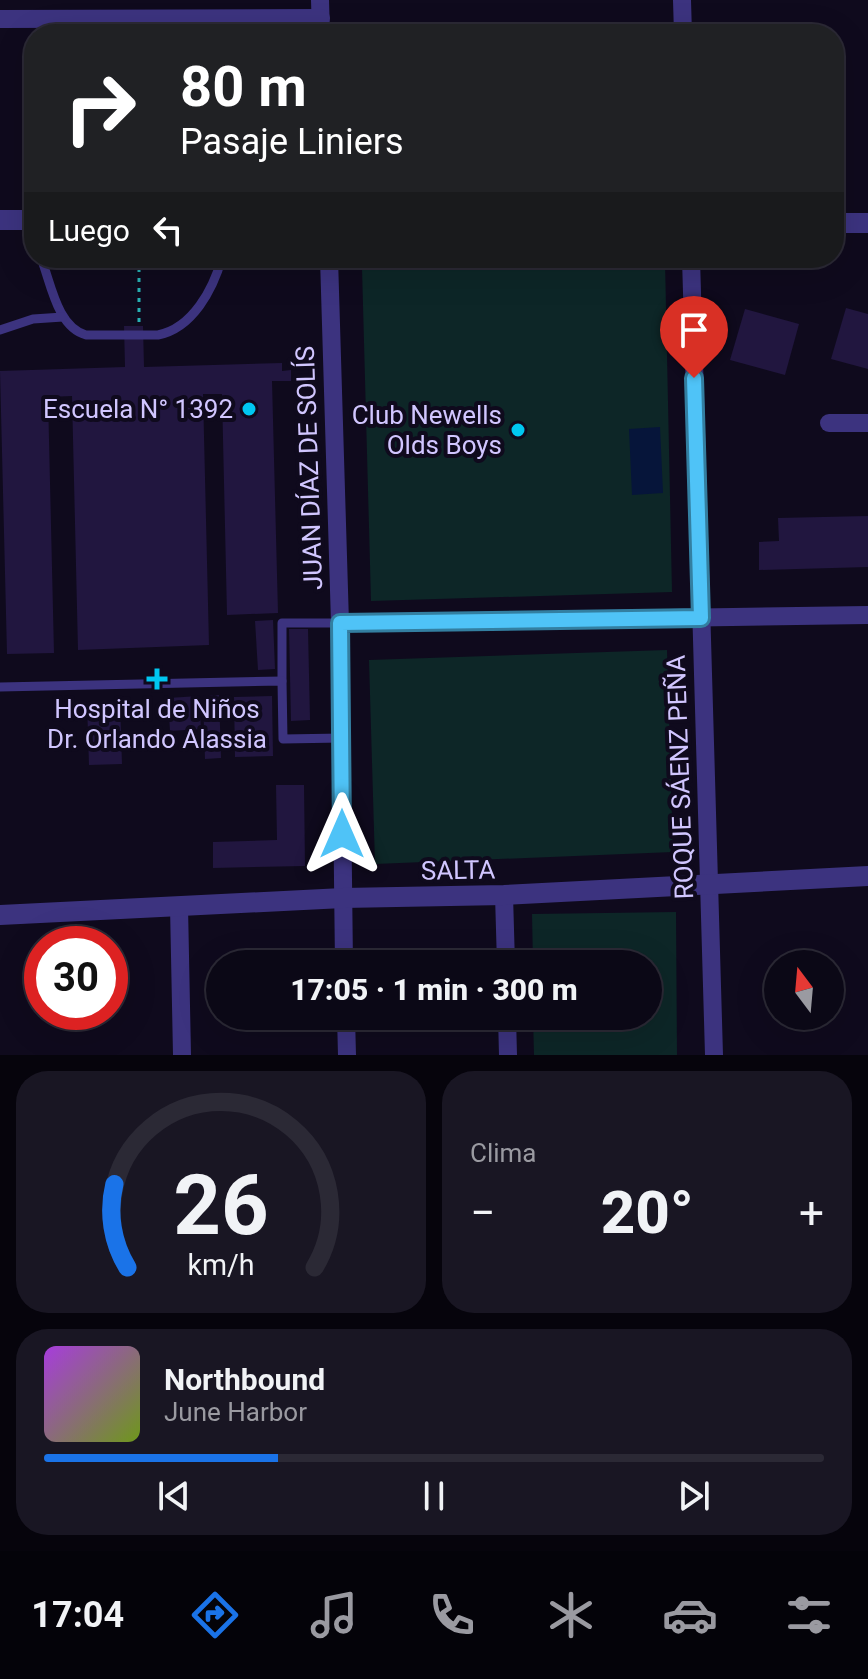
<!DOCTYPE html>
<html lang="es">
<meta charset="utf-8">
<style>
body{margin:0;font-family:Roboto,sans-serif;background:#191623;color:#f1f3f6;height:100vh;display:flex;flex-direction:column;font-size:30px;white-space:nowrap}
*{box-sizing:border-box;margin:0}
p{font-size:26px;color:#9a9aa1}
.icon{flex:none;width:44px;height:44px;fill:none;stroke:currentColor;stroke-width:2;stroke-linecap:round;stroke-linejoin:round}
.map{position:relative;height:1055px;overflow:hidden}
.drawer{display:flex;flex-direction:column;gap:16px;padding:16px;background:#06040c;flex:1}
.drawer>*{flex:none}
.guide{position:absolute;left:24px;top:24px;width:820px;height:244px;border-radius:32px;box-shadow:0 8px 32px #0002,0 0 0 2px #2b2935;background:#202124;color:#fff;overflow:hidden}
.needle{width:52px;rotate:344deg}
.controls{position:absolute;left:764px;top:950px;display:grid;gap:16px}
.controls a{display:grid;place-items:center;width:80px;height:80px;border-radius:50%;background:#0b0816;box-shadow:0 8px 32px #0002,0 0 0 2px #2b2935;font-size:40px}
.speed{position:absolute;left:24px;top:926px;display:flex;gap:16px;font-size:40px;font-weight:700;text-align:center}
.speed>*{display:grid;place-content:center;width:104px;height:104px;border-radius:50%;background:#0b0816;box-shadow:0 8px 32px #0002,0 0 0 2px #2b2935;line-height:1}
.speed .limit{border:12px solid #d22;background:#fff;color:#111}
.pin{position:absolute;display:grid;place-items:center;width:68px;height:68px;color:#fff;margin:-82px -34px;border-radius:50% 50% 50% 0;rotate:-45deg;box-shadow:0 0 8px #0007}
.pin .icon{rotate:45deg}
.me{position:absolute;width:88px;margin:-44px;rotate:0deg;stroke-linejoin:round;filter:drop-shadow(0 0 6px #0008)}
.turn{display:flex;align-items:center;gap:28px;height:168px;padding:0 24px;font-size:36px}
.turn .icon{width:104px;height:104px;stroke-width:2.5}
.turn b{display:block;font-size:56px;line-height:68px}
.then{display:flex;align-items:center;height:76px;padding:0 24px;background:#0003;gap:16px;font-size:30px}
.big{font-size:60px;font-weight:800;line-height:1.1}
.drawer .widget{flex:1;display:flex;flex-direction:column;justify-content:center;gap:12px;min-width:0;padding:0 28px;border-radius:32px;background:#191623}
.drawer .dial{align-items:center;gap:0}
.dial svg{height:208px;overflow:visible;fill:none;stroke:#2b2935;stroke-width:7;stroke-linecap:round;text-anchor:middle}
.dial text{fill:#f1f3f6;stroke:none}
.song{display:flex;align-items:center;gap:24px}
.cover{width:96px;height:96px;border-radius:12px;background:linear-gradient(135deg,hsl(280 70% 55%),hsl(80 70% 35%))}
.played{height:8px;border-radius:4px;background:linear-gradient(90deg,#1a73e8 30%,#2b2935 30%)}
.keys{display:flex;justify-content:space-around;direction:ltr}
.heat{display:flex;justify-content:space-between;align-items:center;font-size:44px;direction:ltr}
.drawer .tiles{flex:1;display:grid;gap:16px;grid-template-columns:1fr 1fr}
.widget:last-child{grid-column:span 2}
.trip{position:absolute;left:206px;top:950px;width:456px;height:80px;border-radius:40px;background:#0b0816;box-shadow:0 8px 32px #0002,0 0 0 2px #2b2935;font-weight:800;line-height:80px;text-align:center}
.dock{display:flex;height:128px;justify-content:space-around;align-items:center;background:#040309;color:#9a9aa1}
.dock .icon{width:56px;height:56px}
.dock .selected{color:#1a73e8}
.dock b{font-size:36px;color:#f1f3f6}
.map>svg:first-child{display:block}
.green{fill:#0d2627}
.water{fill:#06153a}
.building{fill:#21163f}
.lines{fill:none;stroke-linecap:round;stroke-linejoin:round}
.path{stroke:#27b0b3;stroke-width:3;stroke-dasharray:4 6;stroke-linecap:butt}
.service{stroke:#3c337f;stroke-width:9}
.minor{stroke:#3c337f;stroke-width:18}
.tertiary{stroke:#3c337f;stroke-width:20}
.route-casing{stroke:#337fa1;stroke-width:20}
.route{stroke:#4fc3f7;stroke-width:14}
.poi-dot{fill:#00c7f1;stroke:#0f0a1d;stroke-width:3}
.labels{text-anchor:middle;stroke-width:8;stroke-linejoin:round;paint-order:stroke}
.poi-label{font-size:26px;fill:#d1c6ff;stroke:#0f0a1d;text-anchor:end}
.street-label{font-size:26px;fill:#d1c6ff;stroke:#0f0a1d}
</style>
<div class="map">
<svg width="868" height="1055" viewBox="0 0 868 1055">
<rect width="100%" height="100%" fill="#0f0a1d"/>
<g class="green">
<polygon points="665,260 672,592 371,601 362,268"/>
<polygon points="667,650 673,852 375,864 369,660"/>
<polygon points="676,912 677,1055 534,1055 533,1016 648,1016 648,964 533,964 532,914"/>
</g>
<polygon class="water" points="660,427 663,493 632,495 629,429"/>
<g class="building">
<polygon points="846,308 868,314 868,369 831,359"/>
<polygon points="745,309 799,324 785,375 730,360"/>
<polygon points="124,326 143,326 144,367 282,363 282,371 291,370 291,381 272,381 278,613 227,615 222,394 203,394 209,645 78,650 72,396 48,397 54,653 7,654 0,371 125,367"/>
<polygon points="868,516 868,567 759,570 759,542 779,541 778,518"/>
<polygon points="273,620 275,669 258,670 255,621"/>
<polygon points="289,629 308,629 310,720 291,721"/>
<polygon points="219,695 221,758 205,759 203,696"/>
<polygon points="199,696 201,729 170,731 168,698"/>
<polygon points="272,696 273,756 235,757 234,697"/>
<polygon points="120,702 122,764 89,765 87,703"/>
<polygon points="276,785 304,785 305,866 213,868 213,842 277,840"/>
</g>
<g class="lines">
<polyline class="path" points="139,322 139,258"/>
<g class="service">
<polyline points="25,220 34,238"/>
<path d="M41 258C51 283 57 327 86 335H158C193 328 213 289 222 258"/>
<polyline points="0,330 33,319 63,317"/>
<polyline points="282,681 282,623 340,623"/>
<polyline points="0,687 282,681 283,739 342,738"/>
</g>
<g class="minor">
<polyline points="320,0 321,34"/>
<polyline points="682,0 683,34"/>
<polyline points="0,19 321,18"/>
<polyline points="329,258 340,623 344,964"/>
<polyline points="691,258 714,1055"/>
<polyline points="829,423 868,423"/>
<polyline points="340,623 868,615"/>
<polyline points="504,895 506,964"/>
<polyline points="179,906 182,1055"/>
<polyline points="346,1016 347,1055"/>
<polyline points="507,1016 508,1055"/>
</g>
<g class="tertiary">
<polyline points="0,220 34,220"/>
<polyline points="834,223 868,223"/>
<polyline points="0,915 343,898 504,895 868,876"/>
</g>
</g>
<g class="lines">
<defs>
<polyline id="route" points="342,834 340,623 701,618 694,378"/>
</defs>
<use href="#route" class="route-casing"/>
<use href="#route" class="route"/>
</g>
<g class="poi-dot">
<circle cx="249" cy="409" r="8"/>
<circle cx="518" cy="430" r="8"/>
<path d="M153 667h8v8h8v8h-8v8h-8v-8h-8v-8h8z"/>
</g>
<g class="labels">
<g class="poi-label">
<text x="233" y="418">Escuela N° 1392</text>
<text x="502" y="424">Club Newells<tspan x="502" dy="30">Olds Boys</tspan></text>
<text x="157" y="718" text-anchor="middle">Hospital de Niños<tspan x="157" dy="30">Dr. Orlando Alassia</tspan></text>
</g>
<g class="street-label">
<text transform="translate(309 468) rotate(-92)" y="9">JUAN DÍAZ DE SOLÍS</text>
<text transform="translate(680 777) rotate(-92)" y="9">ROQUE SÁENZ PEÑA</text>
<text transform="translate(458 870) rotate(-1)" y="9">SALTA</text>
</g>
</g>
</svg>
<div class="controls">
<a><svg class="needle" viewBox="-14 -14 28 28"><path d="M0-13l5 13h-10z" fill="#e53935"/><path d="M0 13l5-13h-10z" fill="#9a9aa1"/></svg></a>
</div>
<div class="speed"><div class="limit">30</div></div>
<div class="pin" style="left:694px;top:378px;background:#d93025"><svg class="icon" aria-label="arrive" viewBox="0 0 24 24"><path d="M6 21V4h12l-3 4 3 4H6"/></svg></div>
<svg class="me" style="left:342px;top:834px" viewBox="-20 -20 40 40"><path d="M0-17L14 15 0 8-14 15z" fill="#4fc3f7" stroke="#fff" stroke-width="4"/></svg>
<div class="trip">17:05 · 1 min · 300 m</div>
<div class="guide">
<div class="turn"><svg class="icon" aria-label="right" viewBox="0 0 24 24"><path d="M7 20v-9h11M14 6l5 5-5 5"/></svg><div><b>80 m</b>Pasaje Liniers</div></div>
<div class="then">Luego<svg class="icon" aria-label="left" viewBox="0 0 24 24"><path d="M17 20v-9H6M10 6l-5 5 5 5"/></svg></div>
</div>
</div>
<section class="drawer">
<div class="tiles">
<div class="widget dial"><svg viewBox="0 0 100 80">
<path d="M14 69A42 42 0 1 1 86 69"/>
<path d="M14 69A42 42 0 0 1 9 37" stroke="#1a73e8"/>
<text x="50" y="56" font-size="32" font-weight="700">26</text>
<text x="50" y="72" font-size="11">km/h</text>
</svg></div>
<div class="widget"><p>Clima</p>
<div class="heat"><a>−</a><b class="big">20°</b><a>+</a></div>
</div>
<div class="widget">
<div class="song"><i class="cover"></i><div><b>Northbound</b><p>June Harbor</p></div></div>
<div class="played"></div>
<div class="keys"><svg class="icon" aria-label="previous" viewBox="0 0 24 24"><path d="M18 5L8 12l10 7zM5 5v14"/></svg><svg class="icon" aria-label="pause" viewBox="0 0 24 24"><path d="M8 5v14M16 5v14"/></svg><svg class="icon" aria-label="next" viewBox="0 0 24 24"><path d="M6 5l10 7-10 7zM19 5v14"/></svg></div>
</div>
</div>
</section>
<nav class="dock">
<b>17:04</b>
<svg class="icon selected" aria-label="directions" viewBox="0 0 24 24"><path d="M12 3l9 9-9 9-9-9zM9 14v-3h6M13 9l2 2-2 2"/></svg>
<svg class="icon" aria-label="music" viewBox="0 0 24 24"><path d="M9 18V5l10-2v13"/><circle cx="6" cy="18" r="3"/><circle cx="16" cy="16" r="3"/></svg>
<svg class="icon" aria-label="phone" viewBox="0 0 24 24"><path d="M5 4h4l2 5-3 2q2 4 5 5l2-3 5 2v4C11 20 4 13 5 4z"/></svg>
<svg class="icon" aria-label="climate" viewBox="0 0 24 24"><path d="M12 3v18M4 7l16 10M4 17L20 7"/></svg>
<svg class="icon" aria-label="car" viewBox="0 0 24 24"><path d="M5 17H2v-5l4-1 3-4h7l3 4 3 1v5h-3M9 17h6M6 11h13"/><circle cx="7" cy="17" r="2"/><circle cx="17" cy="17" r="2"/></svg>
<svg class="icon" aria-label="filters" viewBox="0 0 24 24"><path d="M4 7h16M4 17h16"/><circle cx="9" cy="7" r="2"/><circle cx="15" cy="17" r="2"/></svg>
</nav>
